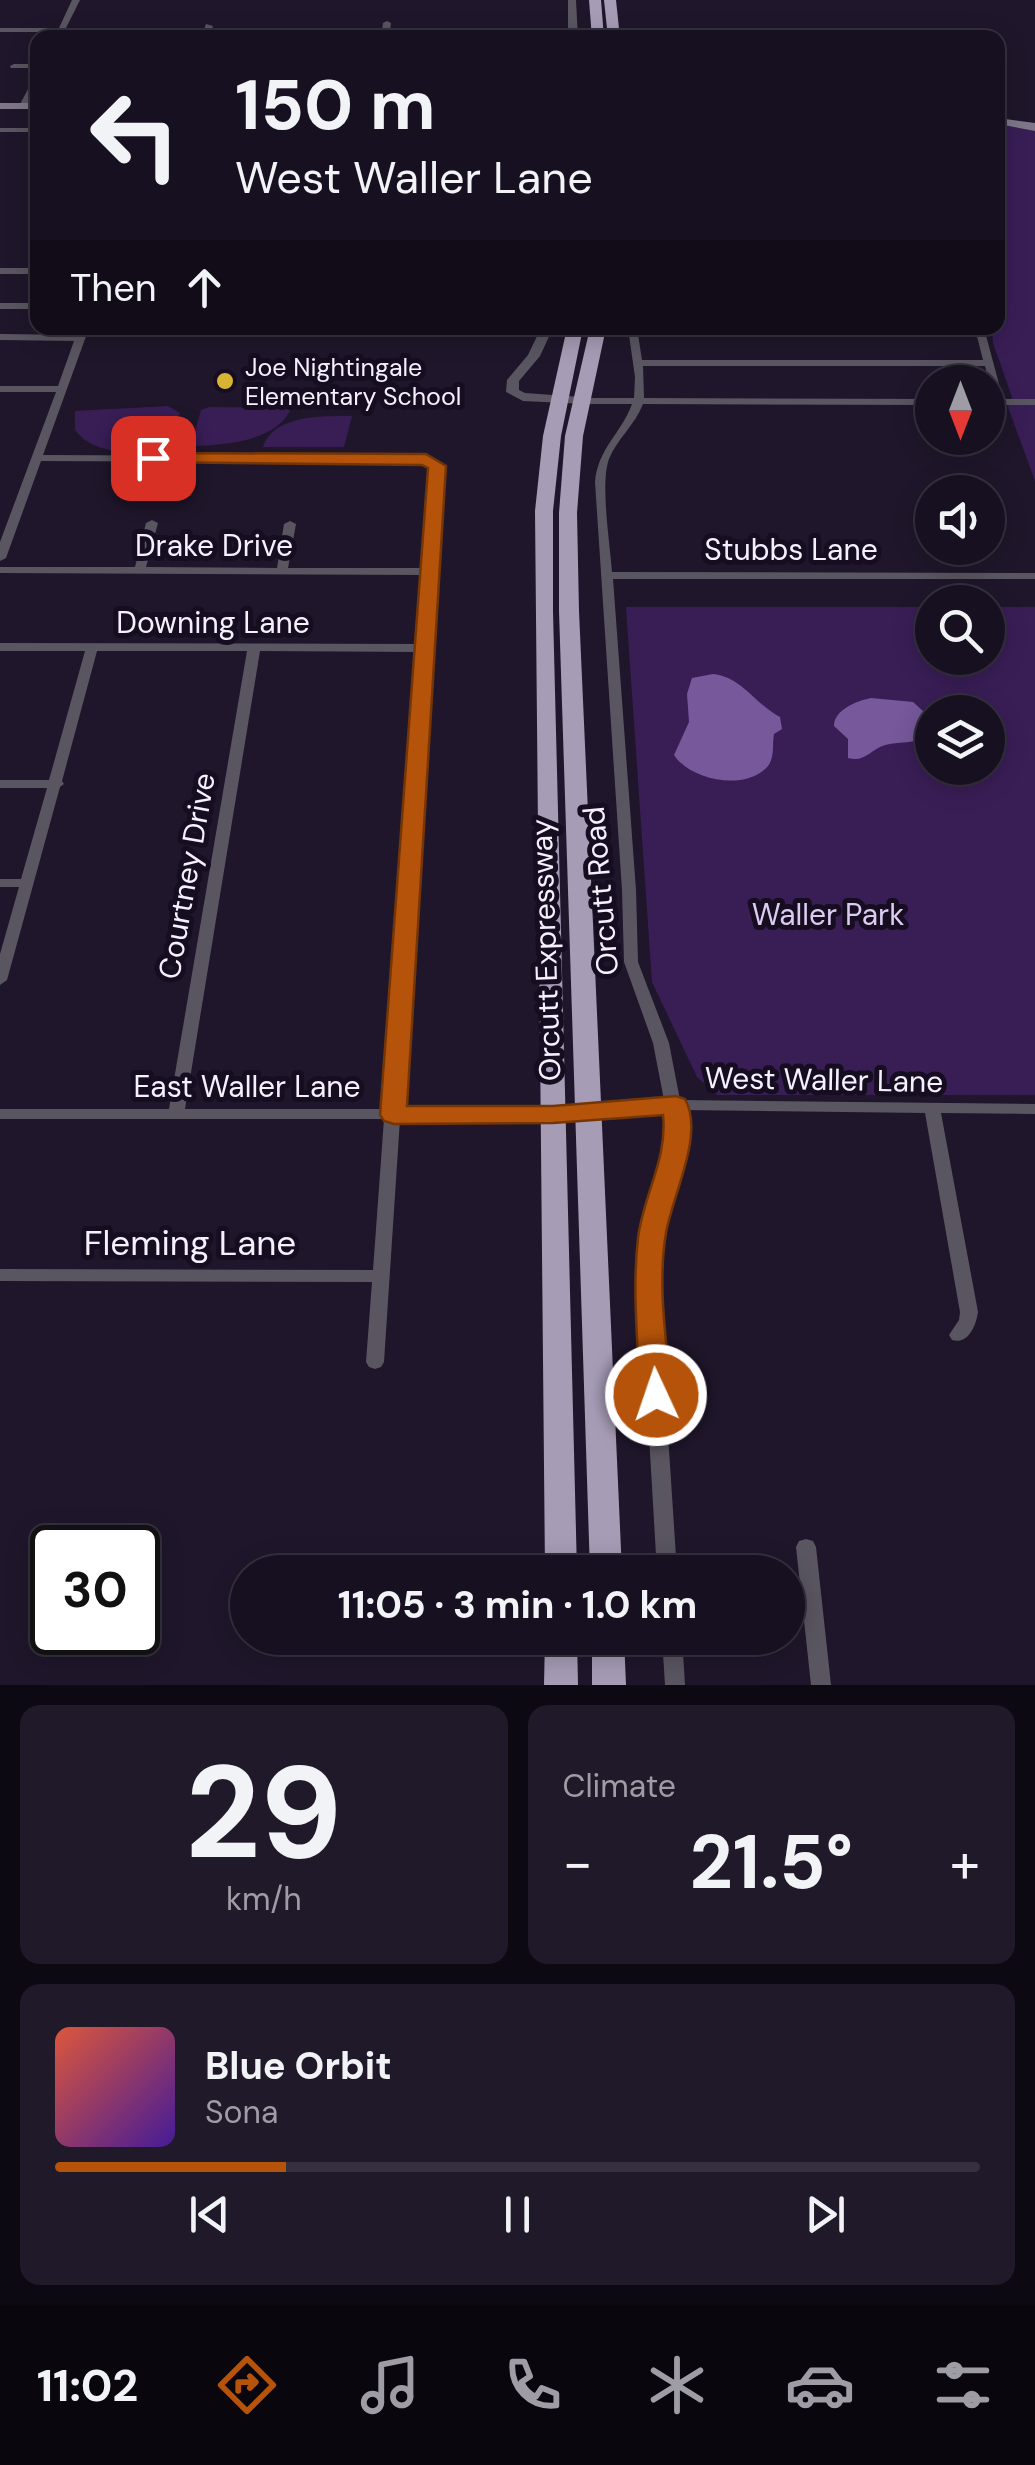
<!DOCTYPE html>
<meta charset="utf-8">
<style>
body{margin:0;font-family:"DM Sans",sans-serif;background:#201929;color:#f1f3f6;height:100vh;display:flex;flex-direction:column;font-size:38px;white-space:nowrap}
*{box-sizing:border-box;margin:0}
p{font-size:32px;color:#9e9da5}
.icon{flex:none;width:55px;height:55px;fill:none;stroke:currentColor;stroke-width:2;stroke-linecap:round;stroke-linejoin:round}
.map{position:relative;height:1685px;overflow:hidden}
.side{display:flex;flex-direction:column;gap:20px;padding:20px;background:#0d0912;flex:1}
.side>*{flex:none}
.hud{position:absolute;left:30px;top:30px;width:975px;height:305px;border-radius:20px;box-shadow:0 5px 25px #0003,0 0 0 2px #36303e;background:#171020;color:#f1f3f6;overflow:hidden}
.needle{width:65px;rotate:180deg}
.controls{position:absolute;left:915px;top:365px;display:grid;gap:20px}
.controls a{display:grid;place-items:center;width:90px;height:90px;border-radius:50%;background:#171020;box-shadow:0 5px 25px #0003,0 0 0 2px #36303e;font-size:50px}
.speed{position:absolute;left:30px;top:1525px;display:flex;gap:20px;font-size:50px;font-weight:700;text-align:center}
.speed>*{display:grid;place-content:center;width:130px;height:130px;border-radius:50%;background:#171020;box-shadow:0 5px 25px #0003,0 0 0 2px #36303e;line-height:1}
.speed .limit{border:5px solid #111;border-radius:15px;background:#fff;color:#111}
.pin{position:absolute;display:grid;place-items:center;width:85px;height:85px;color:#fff;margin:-42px;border-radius:20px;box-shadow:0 5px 15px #0006}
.me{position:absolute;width:110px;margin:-55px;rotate:357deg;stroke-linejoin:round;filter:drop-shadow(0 0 8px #0008)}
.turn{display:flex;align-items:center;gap:35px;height:210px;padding:0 40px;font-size:45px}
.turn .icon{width:130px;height:130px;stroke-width:2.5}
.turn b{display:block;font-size:70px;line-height:85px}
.then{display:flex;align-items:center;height:95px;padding:0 40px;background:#0003;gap:20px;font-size:38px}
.big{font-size:75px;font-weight:700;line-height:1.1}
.side .tile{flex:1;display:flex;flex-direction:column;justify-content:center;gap:15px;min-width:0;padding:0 35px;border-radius:20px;background:#201929}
.side .dial{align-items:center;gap:0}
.dial b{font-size:130px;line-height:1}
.song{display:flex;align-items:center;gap:30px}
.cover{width:120px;height:120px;border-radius:15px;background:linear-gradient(135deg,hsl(10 70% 55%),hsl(260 70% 35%))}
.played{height:10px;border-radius:5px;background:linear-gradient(90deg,#b45309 25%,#36303e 25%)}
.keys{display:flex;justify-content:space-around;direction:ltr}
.heat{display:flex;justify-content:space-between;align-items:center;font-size:55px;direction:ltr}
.side .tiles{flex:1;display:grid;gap:20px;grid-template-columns:1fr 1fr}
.tile:last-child{grid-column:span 2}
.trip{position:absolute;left:230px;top:1555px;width:575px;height:100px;border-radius:50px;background:#171020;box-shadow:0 5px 25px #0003,0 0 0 2px #36303e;font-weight:700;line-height:100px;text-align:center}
.dock{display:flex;height:160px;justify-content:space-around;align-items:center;background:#09060d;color:#9e9da5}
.dock .icon{width:70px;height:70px}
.dock .selected{color:#b45309}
.dock b{font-size:45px;color:#f1f3f6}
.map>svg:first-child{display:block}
.green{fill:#391e56;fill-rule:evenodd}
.water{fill:#76589b}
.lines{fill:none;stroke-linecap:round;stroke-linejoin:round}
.minor{fill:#5a5661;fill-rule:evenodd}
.tertiary{fill:#5a5661;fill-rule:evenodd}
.secondary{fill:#7e7789;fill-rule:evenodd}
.trunk{fill:#a69cb6;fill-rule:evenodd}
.route{fill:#b45309;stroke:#753606;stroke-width:2.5}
.poi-dot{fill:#d7b434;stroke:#160d21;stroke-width:4}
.labels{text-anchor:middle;stroke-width:10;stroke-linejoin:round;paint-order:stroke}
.far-poi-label{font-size:25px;fill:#f5f0fe;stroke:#160d21;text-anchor:start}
.street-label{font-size:30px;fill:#f5f0fe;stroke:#160d21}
.park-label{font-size:30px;fill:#dacbf1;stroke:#160d21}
.near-street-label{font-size:35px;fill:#f5f0fe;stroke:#160d21}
</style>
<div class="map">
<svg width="1035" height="1685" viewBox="0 0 1035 1685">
<rect width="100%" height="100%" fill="#1f162b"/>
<g class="green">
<polygon points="998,124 1035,131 1035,481 1008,407 1012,397 993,343 992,328 998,328"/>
<path d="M168 406 180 413 160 452C131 452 95 456 75 430V411Z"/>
<path d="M209 407 291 408C278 442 222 445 191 446L201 410Z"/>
<path d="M352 416 344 447H263C274 414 324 416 352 416Z"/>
<path d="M626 607H932V658H988V607H1035V1095H717L697 1077 652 982ZM932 712H988V768H932Z"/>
</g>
<g class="water">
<path d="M713 674C742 677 755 704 780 717L782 729 774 734C772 745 775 757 768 766 746 792 690 780 674 755L689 722 687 694 692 678Z"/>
<path d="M871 698 913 702 932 719V735C916 744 902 741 885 745 870 750 864 763 848 758V739L834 726C834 710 856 701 871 698Z"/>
</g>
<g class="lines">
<g class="minor">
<polygon points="72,0 80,0 61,38 55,38 57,32 0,32 0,28 59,28"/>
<polygon points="387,21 391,23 389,38 381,38 383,23"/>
<polygon points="206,24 213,26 209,38 201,38"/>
<polygon points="14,64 38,64 38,68 11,68 10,66"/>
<polygon points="38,76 38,86 27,106 20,108 19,106 34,78"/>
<rect x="0" y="128" width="38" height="4"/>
<rect x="0" y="268" width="38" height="6"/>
<rect x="0" y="303" width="38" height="6"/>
<path d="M80 328H89L43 455 426 457 442 466 400 1109H553L664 1100 653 1043 624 962 622 890 595 482C598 448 621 434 632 404H581L576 401 581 398H634L635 377 628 328H637L642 360H983L975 328H984L1003 399H1035V405H988V399H993L985 366H643L644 398 932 399V405L643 404C635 425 617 439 609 459 600 484 610 543 612 572L1035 573V579H613L636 890 638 962 669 1043 680 1100 1035 1104V1114L941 1113 978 1312C976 1326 968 1345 952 1340L949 1335 959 1320 960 1312 925 1113 682 1110 686 1129 676 1181 660 1233 658 1282 677 1572H657L640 1282 644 1233 660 1181 670 1129 667 1111 553 1119H400L384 1362 381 1367 375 1369 369 1367 366 1362 372 1282 0 1281V1269L373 1270 384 1119H0V1109H169L247 651H97L62 781 64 784 60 787 7 980 0 985V954L19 887H0V879H21L47 788H0V780H49L85 651H0V643L419 644 424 575 0 573V567H135L146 523 152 520 158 523 146 567 277 568 284 524 290 521 296 524 288 568H424L432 467 424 463 41 461 6 558 0 561V542L56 392H0V386H58L74 341 0 340V334L77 335ZM260 651 418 652 385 1109H185Z"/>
<polygon points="806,1539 813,1541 816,1547 831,1685 811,1685 796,1547 799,1541"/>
<polygon points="662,1638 682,1638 685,1685 665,1685"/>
</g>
<g class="tertiary">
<polygon points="568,0 576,0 578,38 568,38"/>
<polygon points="541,328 553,328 540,356 519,381 519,390 525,393 581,397 588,401 586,404 523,401 506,392 507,380 528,355"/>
</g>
<g class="secondary">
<rect x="0" y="103" width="38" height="6"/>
<polygon points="998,118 1035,123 1035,131 998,124"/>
</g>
<g class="trunk">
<polygon points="589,0 601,0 604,38 592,38"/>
<polygon points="604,0 616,0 620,38 608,38"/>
<polygon points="567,328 583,328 561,436 553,511 553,611 577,1572 545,1572 535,511 543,436"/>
<polygon points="590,328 606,328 583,436 577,513 579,611 622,1572 590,1572 559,611 559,513 565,436"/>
<polygon points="545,1638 577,1638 578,1685 544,1685"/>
<polygon points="592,1638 624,1638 626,1685 592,1685"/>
</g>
</g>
<path class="route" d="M153 453 426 454 446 466 407 1106H553L676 1096 685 1099C705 1134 672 1196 666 1233 657 1286 667 1343 671 1395L666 1403 656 1407 645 1403 640 1395C638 1343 632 1290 638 1238 643 1196 668 1158 663 1115L553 1123 394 1124 384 1121 380 1115 428 468 422 465 147 462 144 458Z"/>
<circle class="poi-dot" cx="225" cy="381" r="10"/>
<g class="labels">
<g class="far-poi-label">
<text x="245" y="376">Joe Nightingale<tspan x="245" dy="29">Elementary School</tspan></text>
</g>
<g class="street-label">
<text x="214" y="556">Drake Drive</text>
<text x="791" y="560">Stubbs Lane</text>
<text x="213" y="633">Downing Lane</text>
<text transform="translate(187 876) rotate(-80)" y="10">Courtney Drive</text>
<text transform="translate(601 891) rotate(-95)" y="10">Orcutt Road</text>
<text transform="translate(546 950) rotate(-92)" y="10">Orcutt Expressway</text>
<text transform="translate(824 1080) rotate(1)" y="10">West Waller Lane</text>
<text x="247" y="1097">East Waller Lane</text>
</g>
<g class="park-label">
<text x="828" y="925">Waller Park</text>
</g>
<g class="near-street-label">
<text x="190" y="1255">Fleming Lane</text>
</g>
</g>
</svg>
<div class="controls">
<a><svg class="needle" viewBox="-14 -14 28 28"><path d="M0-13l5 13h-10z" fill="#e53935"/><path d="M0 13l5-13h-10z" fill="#9e9da5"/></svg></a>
<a><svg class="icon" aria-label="sound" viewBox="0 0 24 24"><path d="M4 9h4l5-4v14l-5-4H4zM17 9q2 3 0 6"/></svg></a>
<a><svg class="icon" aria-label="search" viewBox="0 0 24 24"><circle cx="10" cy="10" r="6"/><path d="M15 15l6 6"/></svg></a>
<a><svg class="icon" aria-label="layers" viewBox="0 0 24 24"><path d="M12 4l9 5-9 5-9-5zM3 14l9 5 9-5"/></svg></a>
</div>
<div class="speed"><div class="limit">30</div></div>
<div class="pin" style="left:153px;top:458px;background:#d93025"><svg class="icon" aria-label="arrive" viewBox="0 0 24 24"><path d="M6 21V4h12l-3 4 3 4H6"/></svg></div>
<svg class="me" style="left:656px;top:1395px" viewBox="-20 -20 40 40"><circle r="17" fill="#b45309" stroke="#fff" stroke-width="3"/><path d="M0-11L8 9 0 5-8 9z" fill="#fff"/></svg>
<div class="trip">11:05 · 3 min · 1.0 km</div>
<div class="hud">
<div class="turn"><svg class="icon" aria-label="left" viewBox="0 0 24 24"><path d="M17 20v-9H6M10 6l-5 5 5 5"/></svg><div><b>150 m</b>West Waller Lane</div></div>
<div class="then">Then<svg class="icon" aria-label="ahead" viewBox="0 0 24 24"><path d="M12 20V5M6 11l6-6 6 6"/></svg></div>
</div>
</div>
<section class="side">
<div class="tiles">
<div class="tile dial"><b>29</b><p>km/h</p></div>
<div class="tile"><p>Climate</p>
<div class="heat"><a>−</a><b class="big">21.5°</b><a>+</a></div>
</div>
<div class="tile">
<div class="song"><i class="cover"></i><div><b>Blue Orbit</b><p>Sona</p></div></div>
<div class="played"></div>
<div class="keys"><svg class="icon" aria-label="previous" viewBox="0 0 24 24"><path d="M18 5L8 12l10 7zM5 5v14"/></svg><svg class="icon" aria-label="pause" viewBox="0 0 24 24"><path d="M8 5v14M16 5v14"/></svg><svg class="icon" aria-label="next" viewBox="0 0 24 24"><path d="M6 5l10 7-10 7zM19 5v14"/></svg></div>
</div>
</div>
</section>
<nav class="dock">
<b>11:02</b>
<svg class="icon selected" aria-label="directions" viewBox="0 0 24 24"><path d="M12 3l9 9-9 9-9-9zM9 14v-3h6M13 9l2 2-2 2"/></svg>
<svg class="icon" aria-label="music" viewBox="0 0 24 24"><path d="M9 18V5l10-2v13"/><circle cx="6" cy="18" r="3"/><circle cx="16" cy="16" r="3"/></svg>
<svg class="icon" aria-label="phone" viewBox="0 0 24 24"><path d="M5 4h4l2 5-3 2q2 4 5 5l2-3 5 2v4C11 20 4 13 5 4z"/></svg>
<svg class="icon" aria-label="climate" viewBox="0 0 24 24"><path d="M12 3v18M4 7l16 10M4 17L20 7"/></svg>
<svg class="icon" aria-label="car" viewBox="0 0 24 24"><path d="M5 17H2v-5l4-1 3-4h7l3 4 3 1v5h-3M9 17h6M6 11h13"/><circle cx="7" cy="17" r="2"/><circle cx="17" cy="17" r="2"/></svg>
<svg class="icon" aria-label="filters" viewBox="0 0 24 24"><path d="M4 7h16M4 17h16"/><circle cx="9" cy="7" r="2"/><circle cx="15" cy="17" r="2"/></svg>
</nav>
